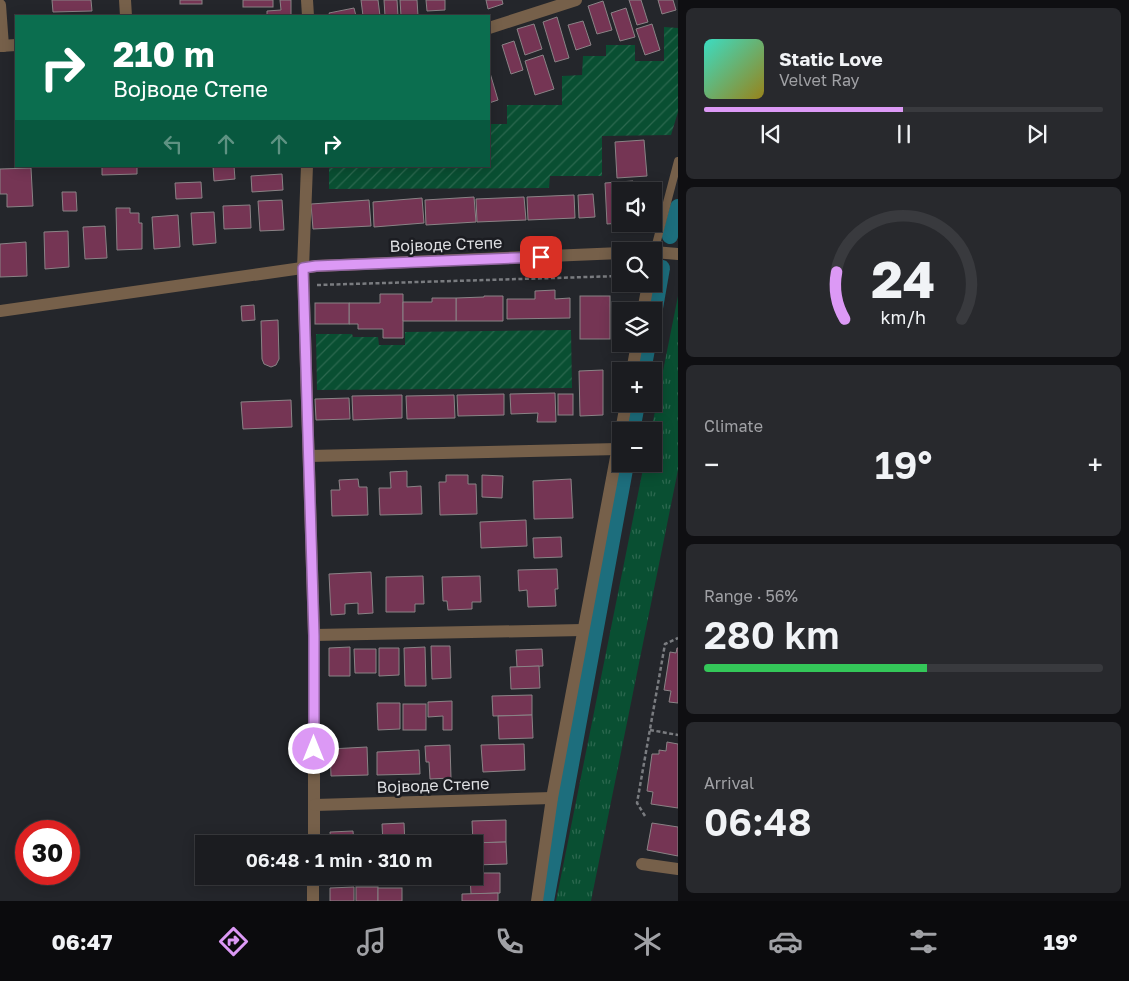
<!DOCTYPE html>
<meta charset="utf-8">
<style>
body{margin:0;font-family:"Golos Text",sans-serif;background:#28292d;color:#f1f3f6;height:100vh;display:flex;flex-direction:column;font-size:19px;white-space:nowrap}
*{box-sizing:border-box;margin:0}
p{font-size:16px;color:#a0a1a5}
.icon{flex:none;width:28px;height:28px;fill:none;stroke:currentColor;stroke-width:2;stroke-linecap:round;stroke-linejoin:round}
.map{position:relative;flex:1;overflow:hidden}
.details{display:flex;flex-direction:column;gap:8px;padding:8px;background:#0f0f12;width:451px}
.details>*{flex:none}
.hud{position:absolute;left:15px;top:15px;width:475px;height:152px;border-radius:0px;box-shadow:0 2px 12px #0003,0 0 0 1px #393a3e;background:#0b6e4f;color:#fff;overflow:hidden}
.tools{position:absolute;left:612px;top:182px;display:grid;gap:10px}
.tools a{display:grid;place-items:center;width:50px;height:50px;border-radius:0px;background:#1b1c20;box-shadow:0 2px 12px #0003,0 0 0 1px #393a3e;font-size:25px}
.speed{position:absolute;left:15px;top:820px;display:flex;gap:10px;font-size:25px;font-weight:700;text-align:center}
.speed>*{display:grid;place-content:center;width:65px;height:65px;border-radius:50%;background:#1b1c20;box-shadow:0 2px 12px #0003,0 0 0 1px #393a3e;line-height:1}
.speed .limit{border:8px solid #d22;background:#fff;color:#111}
.pin{position:absolute;display:grid;place-items:center;width:42px;height:42px;color:#fff;margin:-21px;border-radius:10px;box-shadow:0 2px 8px #0006}
.me{position:absolute;width:55px;margin:-28px;rotate:0deg;stroke-linejoin:round;filter:drop-shadow(0 0 4px #0008)}
.turn{display:flex;align-items:center;gap:18px;height:105px;padding:0 15px;font-size:22px}
.turn .icon{width:65px;height:65px;stroke-width:2.5}
.turn b{display:block;font-size:35px;line-height:42px}
.lanes{display:flex;align-items:center;height:48px;padding:0 15px;background:#0003;justify-content:center;gap:25px;direction:ltr}
.lanes .off{opacity:.35}
.big{font-size:38px;font-weight:600;line-height:1.1}
.details .widget{flex:1;display:flex;flex-direction:column;justify-content:center;gap:8px;min-width:0;padding:0 18px;border-radius:8px;background:#28292d}
.details .dial{align-items:center;gap:0}
.dial svg{height:130px;overflow:visible;fill:none;stroke:#393a3e;stroke-width:7;stroke-linecap:round;text-anchor:middle}
.dial text{fill:#f1f3f6;stroke:none}
.song{display:flex;align-items:center;gap:15px}
.cover{width:60px;height:60px;border-radius:8px;background:linear-gradient(135deg,hsl(170 70% 55%),hsl(50 70% 35%))}
.played{height:5px;border-radius:2px;background:linear-gradient(90deg,#dc99f5 50%,#393a3e 50%)}
.keys{display:flex;justify-content:space-around;direction:ltr}
.heat{display:flex;justify-content:space-between;align-items:center;font-size:28px;direction:ltr}
.charge{height:8px;border-radius:4px;background:linear-gradient(90deg,#34c759 56%,#393a3e 0)}
.trip{position:absolute;left:195px;top:835px;width:288px;height:50px;border-radius:0px;background:#1b1c20;box-shadow:0 2px 12px #0003,0 0 0 1px #393a3e;font-weight:600;line-height:50px;text-align:center}
.menu{display:flex;height:80px;justify-content:space-around;align-items:center;background:#0b0b0d;color:#a0a1a5}
.menu .icon{width:35px;height:35px}
.menu .active{color:#dc99f5}
.menu b{font-size:22px;color:#f1f3f6}
main{display:flex;flex:1;min-height:0}
.map>svg:first-child{display:block}
.grass{fill:url(#grass-tufts)}
.garden{fill:url(#garden-furrows)}
.lines{fill:none;stroke-linecap:round;stroke-linejoin:round}
.canal{stroke:#1d6e7d;stroke-width:16}
.building{fill:#753554;stroke:#8a8386}
.path{stroke:#7a7c80;stroke-width:2.5;stroke-dasharray:4 2.5;stroke-linecap:butt}
.lane{stroke:#76604a;stroke-width:8}
.street{stroke:#76604a;stroke-width:12}
.route-casing{stroke:#8f639f;stroke-width:12}
.route{stroke:#dc99f5;stroke-width:9}
.labels{text-anchor:middle;stroke-width:5;stroke-linejoin:round;paint-order:stroke}
.street-label{font-size:16px;fill:#dedfe2;stroke:#1b1c21}
</style>
<main>
<div class="map">
<svg width="678" height="901" viewBox="0 0 678 901">
<defs>
<pattern id="grass-tufts" width="24" height="20" patternUnits="userSpaceOnUse" patternTransform="scale(1.25)"><rect width="24" height="20" fill="#094f32"/><path d="M3 7l-1-3M5 7V3M7 7l1-3M15 17l-1-3M17 17v-4M19 17l1-3" fill="none" stroke="#2c684f"/></pattern>
<pattern id="garden-furrows" width="10" height="10" patternUnits="userSpaceOnUse" patternTransform="scale(1.25)"><rect width="10" height="10" fill="#094f32"/><path d="M-1 1l2-2M0 10L10 0M9 11l2-2" fill="none" stroke="#2c684f"/></pattern>
</defs>
<rect width="100%" height="100%" fill="#24262b"/>
<polygon class="grass" points="678,296 678,470 591,901 556,901 644,464 654,464 654,431 651,431"/>
<g class="garden">
<polygon points="664,27 678,28 678,112 671,135 602,136 602,176 550,176 549,188 329,189 329,166 489,166 489,124 507,124 507,105 562,105 562,76 582,75 583,56 606,56 606,45 635,45 635,61 664,61"/>
<polygon points="571,330 572,388 317,390 316,334 352,334 353,337 378,337 379,345 405,345 405,332"/>
</g>
<g class="lines">
<g class="canal">
<polyline points="670,236 678,207"/>
<polyline points="654,314 662,268"/>
<polyline points="643,371 648,344"/>
<polyline points="632,431 637,404"/>
<polyline points="546,901 626,464"/>
</g>
</g>
<g class="building">
<polygon points="52,0 91,0 92,11 53,12"/>
<rect x="180" y="0" width="22" height="4"/>
<rect x="243" y="0" width="30" height="7"/>
<polygon points="280,0 291,0 291,16 267,16 267,11 281,10"/>
<polygon points="361,0 378,0 380,16 363,16"/>
<polygon points="384,0 397,0 398,16 385,16"/>
<polygon points="400,0 417,0 418,16 401,16"/>
<polygon points="426,0 445,0 445,10 427,11"/>
<polygon points="486,0 502,0 503,4 488,9"/>
<polygon points="629,0 641,0 648,22 637,25"/>
<polygon points="658,0 673,0 676,10 662,14"/>
<polygon points="603,1 612,30 597,34 588,6"/>
<polygon points="354,8 356,16 330,16 329,13"/>
<polygon points="626,8 635,37 620,41 611,13"/>
<polygon points="557,17 569,58 555,62 543,22"/>
<polygon points="583,21 591,45 576,50 568,25"/>
<polygon points="534,24 542,49 525,55 517,29"/>
<polygon points="652,24 660,50 645,55 636,29"/>
<polygon points="514,41 523,70 511,74 502,45"/>
<polygon points="543,55 554,89 535,95 525,61"/>
<polygon points="490,73 498,100 489,103 489,74"/>
<polygon points="644,140 647,176 617,178 615,142"/>
<polygon points="102,166 137,166 137,174 102,175"/>
<polygon points="213,166 234,166 235,179 214,181"/>
<polygon points="31,168 33,206 7,207 7,194 0,194 0,169"/>
<polygon points="282,174 283,190 252,192 251,176"/>
<polygon points="633,181 634,191 621,191 621,223 607,224 605,183"/>
<polygon points="201,182 202,198 176,199 175,183"/>
<polygon points="62,192 76,192 77,211 63,211"/>
<polygon points="593,194 595,217 579,218 578,195"/>
<polygon points="574,195 575,218 528,220 527,197"/>
<polygon points="474,197 476,222 426,225 425,200"/>
<polygon points="524,197 526,220 477,222 476,199"/>
<polygon points="422,198 424,223 374,227 373,202"/>
<polygon points="282,200 284,230 260,231 258,201"/>
<polygon points="369,200 371,226 313,229 311,204"/>
<polygon points="250,205 251,228 224,229 223,206"/>
<polygon points="116,208 130,208 130,213 139,213 139,223 142,223 142,249 117,250"/>
<polygon points="214,212 216,243 193,245 191,213"/>
<polygon points="178,215 180,247 154,249 152,217"/>
<polygon points="105,226 107,258 85,259 83,227"/>
<polygon points="68,231 69,267 45,269 44,232"/>
<polygon points="26,242 27,276 0,277 0,244"/>
<polygon points="555,290 555,299 570,298 570,318 507,319 507,299 535,299 535,291"/>
<polygon points="380,294 403,294 403,338 383,338 383,329 358,329 358,324 349,324 349,303 380,303"/>
<polygon points="484,296 503,296 503,321 456,321 456,298 484,297"/>
<rect x="580" y="296" width="30" height="43"/>
<polygon points="432,298 456,298 456,321 403,321 403,302 432,302"/>
<rect x="315" y="303" width="34" height="21"/>
<polygon points="254,305 255,320 242,321 241,306"/>
<polygon points="278,320 279,359 276,365 271,367 264,364 262,359 261,321"/>
<polygon points="603,370 603,415 580,416 579,371"/>
<polygon points="555,393 556,422 537,422 538,413 511,414 510,394"/>
<polygon points="504,394 504,415 458,416 457,395"/>
<rect x="558" y="394" width="15" height="21"/>
<polygon points="402,395 402,418 353,420 352,396"/>
<polygon points="454,395 455,418 407,419 406,396"/>
<polygon points="349,398 350,419 316,420 315,399"/>
<polygon points="291,400 292,427 243,429 241,402"/>
<polygon points="407,471 407,487 421,486 422,514 380,515 379,488 391,488 390,472"/>
<polygon points="446,475 468,475 468,484 476,484 477,514 440,515 439,482 446,482"/>
<polygon points="482,475 503,476 502,498 482,497"/>
<polygon points="358,479 359,487 367,487 368,515 332,516 331,490 340,490 339,480"/>
<polygon points="571,479 573,518 534,519 533,481"/>
<polygon points="526,520 527,546 481,548 480,522"/>
<polygon points="561,537 562,557 534,558 533,538"/>
<polygon points="557,569 558,589 555,589 556,606 528,607 527,590 519,591 518,570"/>
<polygon points="371,572 373,613 358,614 358,603 345,604 345,614 331,615 329,574"/>
<polygon points="423,576 424,604 415,604 415,612 386,612 386,577"/>
<polygon points="480,576 481,602 472,602 472,609 448,610 447,601 443,601 442,577"/>
<polygon points="431,646 450,646 451,678 432,679"/>
<polygon points="350,647 350,676 329,676 329,648"/>
<polygon points="425,647 426,686 405,686 404,648"/>
<polygon points="379,648 399,648 399,675 379,676"/>
<polygon points="677,648 678,648 678,703 669,702 671,691 664,690 670,652 676,653"/>
<polygon points="354,649 376,649 376,673 355,673"/>
<polygon points="542,649 543,666 517,667 516,650"/>
<polygon points="539,666 540,688 511,689 510,667"/>
<polygon points="532,695 532,715 493,716 492,696"/>
<polygon points="452,701 452,730 443,730 443,716 428,717 428,702"/>
<polygon points="377,703 400,703 400,729 378,730"/>
<rect x="403" y="704" width="23" height="26"/>
<polygon points="532,715 533,738 499,739 498,716"/>
<polygon points="667,742 678,744 678,808 651,804 653,792 647,791 652,754 659,754 659,750 666,751"/>
<polygon points="524,744 525,770 483,772 481,745"/>
<polygon points="450,745 451,778 430,779 429,762 426,762 425,746"/>
<polygon points="367,747 368,775 331,776 330,749"/>
<polygon points="419,750 420,774 377,775 377,752"/>
<polygon points="506,820 506,842 473,843 472,821"/>
<polygon points="404,823 405,844 383,844 382,824"/>
<polygon points="652,823 678,827 678,856 647,850"/>
<polygon points="353,831 354,844 331,844 330,832"/>
<polygon points="378,835 378,844 357,844 356,836"/>
<polygon points="506,842 507,864 474,865 474,844 468,843"/>
<polygon points="474,873 500,873 500,893 471,894 470,876 474,876"/>
<polygon points="354,887 354,901 330,901 330,888"/>
<rect x="356" y="887" width="22" height="14"/>
<rect x="378" y="888" width="24" height="13"/>
<polygon points="498,893 498,901 462,901 462,894"/>
</g>
<g class="lines">
<g class="path">
<polyline points="317,285 621,276"/>
<polyline points="650,730 678,735"/>
<polyline points="645,816 637,803 665,644 678,638"/>
</g>
<polyline class="lane" points="654,252 678,161"/>
<g class="street">
<polyline points="125,0 126,16"/>
<polyline points="307,0 308,16"/>
<polyline points="0,5 3,46"/>
<polyline points="489,28 576,0"/>
<polyline points="0,46 16,45"/>
<polyline points="307,166 303,268 314,635 314,844"/>
<polyline points="654,252 678,254"/>
<polyline points="0,311 316,266 621,253"/>
<polyline points="643,311 648,284"/>
<polyline points="632,371 637,344"/>
<polyline points="309,456 618,449"/>
<polyline points="314,635 583,630"/>
<polyline points="315,805 552,798"/>
<polyline points="642,864 678,869"/>
<polyline points="313,901 313,876"/>
<polyline points="537,901 552,798 626,404"/>
</g>
</g>
<g class="lines">
<defs>
<polyline id="route" points="314,749 314,636 303,268 316,266 541,257"/>
</defs>
<use href="#route" class="route-casing"/>
<use href="#route" class="route"/>
</g>
<g class="labels">
<g class="street-label">
<text transform="translate(446 244) rotate(-2)" y="6">Војводе Степе</text>
<text transform="translate(433 785) rotate(-2)" y="6">Војводе Степе</text>
</g>
</g>
</svg>
<div class="tools">
<a><svg class="icon" aria-label="sound" viewBox="0 0 24 24"><path d="M4 9h4l5-4v14l-5-4H4zM17 9q2 3 0 6"/></svg></a>
<a><svg class="icon" aria-label="search" viewBox="0 0 24 24"><circle cx="10" cy="10" r="6"/><path d="M15 15l6 6"/></svg></a>
<a><svg class="icon" aria-label="layers" viewBox="0 0 24 24"><path d="M12 4l9 5-9 5-9-5zM3 14l9 5 9-5"/></svg></a>
<a>+</a>
<a>−</a>
</div>
<div class="speed"><div class="limit">30</div></div>
<div class="pin" style="left:541px;top:257px;background:#d93025"><svg class="icon" aria-label="arrive" viewBox="0 0 24 24"><path d="M6 21V4h12l-3 4 3 4H6"/></svg></div>
<svg class="me" style="left:314px;top:749px" viewBox="-20 -20 40 40"><circle r="17" fill="#dc99f5" stroke="#fff" stroke-width="3"/><path d="M0-11L8 9 0 5-8 9z" fill="#fff"/></svg>
<div class="trip">06:48 · 1 min · 310 m</div>
<div class="hud">
<div class="turn"><svg class="icon" aria-label="right" viewBox="0 0 24 24"><path d="M7 20v-9h11M14 6l5 5-5 5"/></svg><div><b>210 m</b>Војводе Степе</div></div>
<div class="lanes"><svg class="icon off" aria-label="left" viewBox="0 0 24 24"><path d="M17 20v-9H6M10 6l-5 5 5 5"/></svg><svg class="icon off" aria-label="ahead" viewBox="0 0 24 24"><path d="M12 20V5M6 11l6-6 6 6"/></svg><svg class="icon off" aria-label="ahead" viewBox="0 0 24 24"><path d="M12 20V5M6 11l6-6 6 6"/></svg><svg class="icon" aria-label="right" viewBox="0 0 24 24"><path d="M7 20v-9h11M14 6l5 5-5 5"/></svg></div>
</div>
</div>
<section class="details">
<div class="widget">
<div class="song"><i class="cover"></i><div><b>Static Love</b><p>Velvet Ray</p></div></div>
<div class="played"></div>
<div class="keys"><svg class="icon" aria-label="previous" viewBox="0 0 24 24"><path d="M18 5L8 12l10 7zM5 5v14"/></svg><svg class="icon" aria-label="pause" viewBox="0 0 24 24"><path d="M8 5v14M16 5v14"/></svg><svg class="icon" aria-label="next" viewBox="0 0 24 24"><path d="M6 5l10 7-10 7zM19 5v14"/></svg></div>
</div>
<div class="widget dial"><svg viewBox="0 0 100 80">
<path d="M14 69A42 42 0 1 1 86 69"/>
<path d="M14 69A42 42 0 0 1 9 40" stroke="#dc99f5"/>
<text x="50" y="56" font-size="32" font-weight="700">24</text>
<text x="50" y="72" font-size="11">km/h</text>
</svg></div>
<div class="widget"><p>Climate</p>
<div class="heat"><a>−</a><b class="big">19°</b><a>+</a></div>
</div>
<div class="widget"><p>Range · 56%</p><b class="big">280 km</b><div class="charge"></div></div>
<div class="widget"><p>Arrival</p><b class="big">06:48</b></div>
</section>
</main>
<nav class="menu">
<b>06:47</b>
<svg class="icon active" aria-label="directions" viewBox="0 0 24 24"><path d="M12 3l9 9-9 9-9-9zM9 14v-3h6M13 9l2 2-2 2"/></svg>
<svg class="icon" aria-label="music" viewBox="0 0 24 24"><path d="M9 18V5l10-2v13"/><circle cx="6" cy="18" r="3"/><circle cx="16" cy="16" r="3"/></svg>
<svg class="icon" aria-label="phone" viewBox="0 0 24 24"><path d="M5 4h4l2 5-3 2q2 4 5 5l2-3 5 2v4C11 20 4 13 5 4z"/></svg>
<svg class="icon" aria-label="climate" viewBox="0 0 24 24"><path d="M12 3v18M4 7l16 10M4 17L20 7"/></svg>
<svg class="icon" aria-label="car" viewBox="0 0 24 24"><path d="M5 17H2v-5l4-1 3-4h7l3 4 3 1v5h-3M9 17h6M6 11h13"/><circle cx="7" cy="17" r="2"/><circle cx="17" cy="17" r="2"/></svg>
<svg class="icon" aria-label="filters" viewBox="0 0 24 24"><path d="M4 7h16M4 17h16"/><circle cx="9" cy="7" r="2"/><circle cx="15" cy="17" r="2"/></svg>
<b>19°</b>
</nav>
